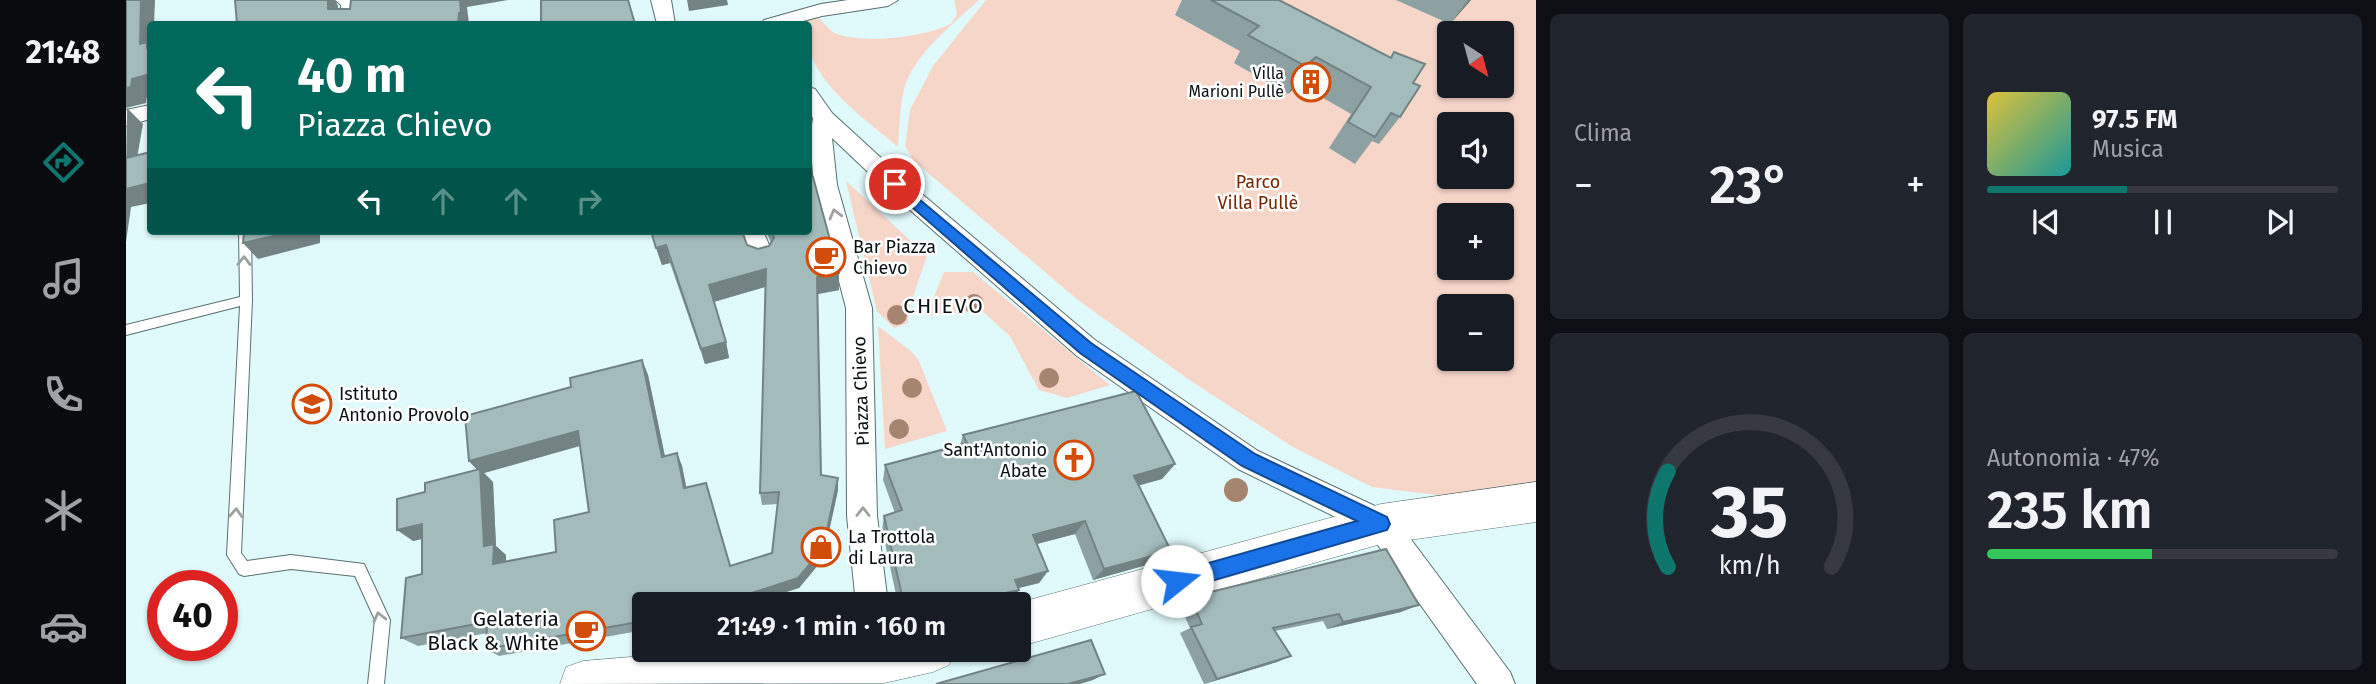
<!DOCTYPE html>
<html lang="it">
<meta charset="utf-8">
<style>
body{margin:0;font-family:"Fira Sans",sans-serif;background:#20242c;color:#f1f3f6;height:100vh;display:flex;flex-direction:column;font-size:26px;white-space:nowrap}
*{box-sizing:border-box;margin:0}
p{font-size:23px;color:#9ea1a6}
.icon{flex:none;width:38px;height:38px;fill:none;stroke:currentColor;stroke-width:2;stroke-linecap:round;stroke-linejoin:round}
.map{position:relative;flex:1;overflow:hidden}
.side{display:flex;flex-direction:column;gap:14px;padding:14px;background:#0d0f14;width:840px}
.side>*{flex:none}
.hud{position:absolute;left:21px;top:21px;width:665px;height:214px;border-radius:7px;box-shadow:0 2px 5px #0004;background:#00695c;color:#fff;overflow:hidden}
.needle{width:46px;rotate:144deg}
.tools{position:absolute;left:1311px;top:21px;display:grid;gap:14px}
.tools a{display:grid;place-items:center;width:77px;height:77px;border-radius:7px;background:#171b24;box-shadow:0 2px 5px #0004;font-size:35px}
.speed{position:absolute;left:21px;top:570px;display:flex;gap:14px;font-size:35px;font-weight:700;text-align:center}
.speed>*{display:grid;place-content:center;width:91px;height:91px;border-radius:50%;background:#171b24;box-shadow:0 2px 5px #0004;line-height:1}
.speed .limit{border:10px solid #d22;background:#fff;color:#111}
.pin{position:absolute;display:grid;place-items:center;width:60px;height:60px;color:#fff;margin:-30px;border:4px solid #fff;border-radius:50%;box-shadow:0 2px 7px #0007}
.me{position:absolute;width:77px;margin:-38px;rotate:74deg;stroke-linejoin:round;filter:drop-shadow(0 0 5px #0008)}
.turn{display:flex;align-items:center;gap:24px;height:147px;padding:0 35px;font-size:32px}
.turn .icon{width:91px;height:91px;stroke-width:2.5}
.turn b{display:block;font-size:49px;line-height:60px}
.lanes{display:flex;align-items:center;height:66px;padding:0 35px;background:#0003;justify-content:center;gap:35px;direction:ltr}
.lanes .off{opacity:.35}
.big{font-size:52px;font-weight:600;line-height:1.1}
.side .tile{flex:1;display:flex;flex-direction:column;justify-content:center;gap:10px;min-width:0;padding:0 24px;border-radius:10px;background:#20242c}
.side .dial{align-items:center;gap:0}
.dial svg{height:182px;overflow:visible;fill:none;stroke:#363941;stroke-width:7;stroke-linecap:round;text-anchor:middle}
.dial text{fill:#f1f3f6;stroke:none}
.song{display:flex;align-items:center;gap:21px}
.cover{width:84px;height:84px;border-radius:10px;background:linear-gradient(135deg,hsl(50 70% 55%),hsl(180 70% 35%))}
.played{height:7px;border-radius:4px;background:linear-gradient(90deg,#0f766e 40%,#363941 40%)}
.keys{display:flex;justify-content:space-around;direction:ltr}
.heat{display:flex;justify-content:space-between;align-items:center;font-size:38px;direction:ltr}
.charge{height:10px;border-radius:5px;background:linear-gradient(90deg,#34c759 47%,#363941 0)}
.side .tiles{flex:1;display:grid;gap:14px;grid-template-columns:repeat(2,1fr)}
.trip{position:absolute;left:506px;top:592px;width:399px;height:70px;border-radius:7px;background:#171b24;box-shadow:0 2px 5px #0004;font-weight:600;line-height:70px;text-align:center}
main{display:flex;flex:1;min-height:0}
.menu{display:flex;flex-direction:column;width:126px;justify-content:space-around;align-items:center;background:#090b0e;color:#9ea1a6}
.menu .icon{width:49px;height:49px}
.menu .on{color:#0f766e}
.menu b{font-size:32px;color:#f1f3f6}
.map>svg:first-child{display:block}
.green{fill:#f7d6ca;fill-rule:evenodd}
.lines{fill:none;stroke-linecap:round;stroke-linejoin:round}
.lane-casing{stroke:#596f6f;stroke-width:2}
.street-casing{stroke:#596f6f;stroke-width:2}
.secondary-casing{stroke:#596f6f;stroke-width:1}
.lane{fill:#fff;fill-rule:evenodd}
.street{fill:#fff;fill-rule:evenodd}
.secondary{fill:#fff;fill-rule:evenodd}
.tree{fill:#a68570}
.wall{fill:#8da1a2;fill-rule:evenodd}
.shaded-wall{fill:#738384}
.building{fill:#a4bbbc;stroke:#738384;stroke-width:2}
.oneway{stroke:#9da0a0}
.route{fill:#1a73e8;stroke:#114b97;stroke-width:2}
.labels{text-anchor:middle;stroke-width:5;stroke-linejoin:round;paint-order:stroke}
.far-poi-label{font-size:16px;fill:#091112;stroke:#fff;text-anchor:end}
.park-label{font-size:18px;fill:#772600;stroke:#fff}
.poi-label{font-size:18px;fill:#091112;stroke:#fff;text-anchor:start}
.street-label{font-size:18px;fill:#091112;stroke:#fff}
.quarter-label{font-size:21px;letter-spacing:2px;fill:#091112;stroke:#fff}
.near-poi-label{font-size:21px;fill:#091112;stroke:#fff;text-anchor:end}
</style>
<main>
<nav class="menu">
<b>21:48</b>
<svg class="icon on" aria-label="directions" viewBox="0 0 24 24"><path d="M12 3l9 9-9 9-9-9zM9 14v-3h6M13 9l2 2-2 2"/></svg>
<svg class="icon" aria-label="music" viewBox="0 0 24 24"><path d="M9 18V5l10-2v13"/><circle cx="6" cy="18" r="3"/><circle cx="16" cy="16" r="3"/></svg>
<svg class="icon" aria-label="phone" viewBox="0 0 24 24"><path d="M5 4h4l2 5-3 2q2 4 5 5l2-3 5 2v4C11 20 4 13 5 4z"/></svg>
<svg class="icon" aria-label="climate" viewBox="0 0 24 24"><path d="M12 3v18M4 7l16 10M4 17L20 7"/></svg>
<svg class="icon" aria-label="car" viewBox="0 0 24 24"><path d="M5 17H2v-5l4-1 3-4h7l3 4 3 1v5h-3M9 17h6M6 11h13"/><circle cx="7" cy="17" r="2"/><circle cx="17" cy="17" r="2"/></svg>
</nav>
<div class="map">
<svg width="1410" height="684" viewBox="0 0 1410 684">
<rect width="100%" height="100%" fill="#e0f9fa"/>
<g class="green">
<path d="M828 0H853C830 21 801 44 785 72 773 92 774 124 772 147 744 123 689 85 683 46 681 40 683 31 682 24H676V20L693 18C698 23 704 31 709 33 737 45 798 37 825 24L831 14Z"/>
<path d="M860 0H1410V488L1334 498 1246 487 1167 447 1065 381 952 300 788 161 779 146 784 110 807 66ZM1323 33H1376V86H1323ZM1323 124H1376V177H1323ZM1323 215H1376V268H1323ZM1323 306H1376V359H1323Z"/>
<polygon points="720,181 801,256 783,308 782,323 768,328 751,311"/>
<polygon points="818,272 847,272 984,385 941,398 913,390 884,336 855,310 800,316"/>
<polygon points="752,326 786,352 793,361 821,431 759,449"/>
</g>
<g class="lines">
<defs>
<polygon id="lane" points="113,231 125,231 126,300 115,553 121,561 165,555 238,564 264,620 258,684 242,684 249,620 229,576 165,569 118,576 113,574 101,555 114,306 0,335 0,325 114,297"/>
<g id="street">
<polygon points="209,0 235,0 232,24 214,24 215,5"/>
<polygon points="525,0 545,0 549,24 531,24"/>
<polygon points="722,0 772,0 762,6 696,16 666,24 635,24 638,20 695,4"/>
<polygon points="682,87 689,89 706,113 777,178 969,340 1132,451 1266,514 1384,672 1389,684 1351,684 1244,534 1112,469 951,356 761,190 706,138 711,185 746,308 751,516 762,604 730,604 721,516 720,308 688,185 684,139 687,118 682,111"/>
<polygon points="24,105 24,119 0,126 0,110"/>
<polygon points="613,231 637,231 647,254 644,261 635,264 626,261"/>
</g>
<g id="secondary">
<polygon points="1410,482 1410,522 1255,544 892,647 892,604 889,604 892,603 1255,504"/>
<polygon points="602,649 830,649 823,665 807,672 758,683 434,684 440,667 457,661"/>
</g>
</defs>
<use href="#lane" class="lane-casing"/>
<use href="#street" class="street-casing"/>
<use href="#secondary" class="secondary-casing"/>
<use href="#lane" class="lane"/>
<use href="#street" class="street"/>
<use href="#secondary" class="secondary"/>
</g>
<g class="tree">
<circle cx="848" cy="304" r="10"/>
<circle cx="771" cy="315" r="10"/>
<circle cx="923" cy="378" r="10"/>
<circle cx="786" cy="388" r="10"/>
<circle cx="773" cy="429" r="10"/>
<circle cx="1110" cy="490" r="12"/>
</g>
<g class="wall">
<polygon points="1056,0 1153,0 1287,83 1274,117 1253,144 1246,141 1229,164 1203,148 1225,114 1173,84 1162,94 1108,63 1114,51 1049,15"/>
<polygon points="1270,0 1345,0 1324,24"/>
<path d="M525 231 621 245 632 249 643 246 645 243 640 231H682L713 273V290L692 294 695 475 712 490 697 559 673 588 518 604V630L373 656 360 649 361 633 292 646 275 638 296 574V539L287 541 299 492 352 470 343 461 445 387 516 360 522 375 539 457 551 453 556 466 560 488 580 483 605 566 646 553 652 504 636 505 634 493 639 287 588 302 600 342 603 358 579 364 544 263 536 265ZM454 446 463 512 430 552 380 562V555L370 546 367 482 358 473Z"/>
<polygon points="837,435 1049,464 1036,479 1013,485 1045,551 1031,562 967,580 949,534 911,544 922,571 913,583 892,588 893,590 885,601 871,604 772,604 756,529 758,516 769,513 757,480 759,465 834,445"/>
<polygon points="1064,597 1275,612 1201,629 1197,621 1149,631 1165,656 1151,662 1078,684 1054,633 1064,628 1053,604"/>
</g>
<g class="shaded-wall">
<polygon points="15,0 29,0 28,24 24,24 24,56 14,44"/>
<polygon points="202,0 209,0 212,6 212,24 202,9"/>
<polygon points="334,0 382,0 341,7 343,24 332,24"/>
<polygon points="561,0 601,0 602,5 563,11"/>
<polygon points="1342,0 1345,0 1324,24"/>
<polygon points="1190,57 1173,84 1162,94 1179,66"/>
<polygon points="24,74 24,95 21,96 20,103 0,108 0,88 6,79"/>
<polygon points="1,108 17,124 8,175 0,167"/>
<polygon points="24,183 24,203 5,207 0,242 0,189"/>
<polygon points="169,231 194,231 194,243 132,259 117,243"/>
<polygon points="540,245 544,263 536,265 530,248"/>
<polygon points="640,269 642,286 587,302 583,285"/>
<polygon points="713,273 713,290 692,294 691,277"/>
<polygon points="600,342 603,358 579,364 575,349"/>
<polygon points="516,360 522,375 542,471 536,457"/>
<polygon points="452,431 460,444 358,473 367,482 370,546 380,555 380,574 367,564 358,546 354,473 343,461"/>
<polygon points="551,453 556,466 563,500 558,488"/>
<polygon points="1049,464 1036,479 997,490 1008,476"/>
<polygon points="712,478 712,490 697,559 673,588 623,604 592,604 672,578"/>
<polygon points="959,521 949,534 899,547 907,535"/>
<polygon points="296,524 311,535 287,541 271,530"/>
<polygon points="1045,551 1031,562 967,580 978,569"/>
<polygon points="922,571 913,583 881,591 889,580"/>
<polygon points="893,590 885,601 871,604 830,604"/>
<polygon points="1293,605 1275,612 1201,629 1217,622"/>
<polygon points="1165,656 1151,662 1078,684 1091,679"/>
<polygon points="979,674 967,680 954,684 942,684"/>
</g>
<g class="building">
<polygon points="0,0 15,0 14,44 21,42 21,48 24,48 24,74 6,79 5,87 0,88"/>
<polygon points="109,0 202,0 202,9 224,9 225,0 334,0 335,12 333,13 332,24 273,24 273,22 258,24 111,24"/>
<polygon points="415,0 502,0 509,24 415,24"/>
<polygon points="1085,0 1153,0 1265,58 1268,52 1299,64 1287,83 1294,86 1274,117 1265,113 1249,137 1222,122 1245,87 1190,57 1179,66 1122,35 1133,26"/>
<polygon points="545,22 545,24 529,24"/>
<polygon points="24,152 24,183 0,189 0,158"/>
<polygon points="687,177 713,273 691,277 695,475 712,478 697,549 672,578 592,604 518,604 518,621 360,649 361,622 275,638 280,578 296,574 296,524 271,530 271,499 299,492 299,483 354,469 358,546 368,544 367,564 430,552 428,520 463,512 452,431 343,461 339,416 445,387 444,378 516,360 536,457 551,453 558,488 580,483 604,566 646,553 653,492 634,493 640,269 583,285 600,342 575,349 540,245 530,248 525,231 616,231 621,245 632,249 643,246 648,238 645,231 682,231 682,178"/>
<polygon points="118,231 169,231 117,243"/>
<polygon points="1010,391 1049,464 1008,476 1045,551 978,569 959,521 907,535 922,571 889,580 893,590 830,604 778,604 758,516 776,510 759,465 841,443 837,435"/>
<polygon points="1260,549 1293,605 1217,622 1213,614 1147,628 1165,656 1091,679 1065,627 1076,624 1064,597"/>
<polygon points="965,640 979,674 942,684 810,684"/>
</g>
<defs><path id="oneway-chevron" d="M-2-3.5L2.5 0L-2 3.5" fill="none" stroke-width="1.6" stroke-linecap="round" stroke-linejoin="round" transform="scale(1.75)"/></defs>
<g class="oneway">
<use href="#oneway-chevron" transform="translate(709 214) rotate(-105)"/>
<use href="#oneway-chevron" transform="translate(118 261) rotate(-89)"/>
<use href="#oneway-chevron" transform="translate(737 512) rotate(-90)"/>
<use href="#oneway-chevron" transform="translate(110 513) rotate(-87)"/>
<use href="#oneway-chevron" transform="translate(253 617) rotate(-104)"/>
</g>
<polygon class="route" points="769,179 965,343 1129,454 1261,517 1264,524 1261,530 1051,591 1044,588 1041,581 1044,575 1051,572 1231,521 1116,466 954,353 764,188 762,184"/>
<defs>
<symbol id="building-ring" viewBox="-11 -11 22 22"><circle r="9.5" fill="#fff" stroke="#d24d0a" stroke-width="1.5"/><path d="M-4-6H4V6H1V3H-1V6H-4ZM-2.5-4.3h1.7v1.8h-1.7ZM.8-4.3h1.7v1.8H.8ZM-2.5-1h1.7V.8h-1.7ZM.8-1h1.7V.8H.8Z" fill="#d24d0a"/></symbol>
<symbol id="cafe-ring" viewBox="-11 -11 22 22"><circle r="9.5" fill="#fff" stroke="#d24d0a" stroke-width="1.5"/><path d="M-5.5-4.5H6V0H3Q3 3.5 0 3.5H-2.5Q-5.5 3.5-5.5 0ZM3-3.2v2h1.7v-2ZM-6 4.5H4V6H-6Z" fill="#d24d0a"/></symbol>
<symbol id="school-ring" viewBox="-11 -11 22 22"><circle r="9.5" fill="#fff" stroke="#d24d0a" stroke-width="1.5"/><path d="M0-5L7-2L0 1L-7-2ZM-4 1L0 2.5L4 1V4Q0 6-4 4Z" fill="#d24d0a"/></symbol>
<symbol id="church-ring" viewBox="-11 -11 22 22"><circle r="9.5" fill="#fff" stroke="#d24d0a" stroke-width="1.5"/><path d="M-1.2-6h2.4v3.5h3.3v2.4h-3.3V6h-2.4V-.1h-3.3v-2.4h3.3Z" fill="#d24d0a"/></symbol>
<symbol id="shop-ring" viewBox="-11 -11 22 22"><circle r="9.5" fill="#fff" stroke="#d24d0a" stroke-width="1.5"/><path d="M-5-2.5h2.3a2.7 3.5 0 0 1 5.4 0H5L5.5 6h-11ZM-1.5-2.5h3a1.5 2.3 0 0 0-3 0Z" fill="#d24d0a"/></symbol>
</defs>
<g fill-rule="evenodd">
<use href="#building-ring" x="1163" y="60" width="44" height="44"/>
<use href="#cafe-ring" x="678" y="235" width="44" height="44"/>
<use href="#school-ring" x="164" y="382" width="44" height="44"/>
<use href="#church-ring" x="926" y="438" width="44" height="44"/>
<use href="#shop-ring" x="673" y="525" width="44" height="44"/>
<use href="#cafe-ring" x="438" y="609" width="44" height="44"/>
</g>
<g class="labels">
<g class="far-poi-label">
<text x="1158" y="79">Villa<tspan x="1158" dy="18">Marioni Pullè</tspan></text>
</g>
<g class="park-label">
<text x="1132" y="188">Parco<tspan x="1132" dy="21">Villa Pullè</tspan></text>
</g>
<g class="poi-label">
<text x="727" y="253">Bar Piazza<tspan x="727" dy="21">Chievo</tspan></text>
<text x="213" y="400">Istituto<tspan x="213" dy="21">Antonio Provolo</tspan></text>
<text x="921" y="456" text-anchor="end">Sant'Antonio<tspan x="921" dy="21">Abate</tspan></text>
<text x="722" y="543">La Trottola<tspan x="722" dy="21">di Laura</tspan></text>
</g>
<g class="street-label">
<text transform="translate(735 391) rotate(-92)" y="6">Piazza Chievo</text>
</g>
<g class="quarter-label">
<text x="818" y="313">CHIEVO</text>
</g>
<g class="near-poi-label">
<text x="433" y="626">Gelateria<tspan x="433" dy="24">Black &amp; White</tspan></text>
</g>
</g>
</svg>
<div class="tools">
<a><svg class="needle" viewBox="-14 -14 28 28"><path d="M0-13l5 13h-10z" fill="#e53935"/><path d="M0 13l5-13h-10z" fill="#9ea1a6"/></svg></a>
<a><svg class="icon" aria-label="sound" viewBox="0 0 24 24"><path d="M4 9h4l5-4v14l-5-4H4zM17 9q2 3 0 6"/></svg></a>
<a>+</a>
<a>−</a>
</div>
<div class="speed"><div class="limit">40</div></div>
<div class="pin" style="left:769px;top:184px;background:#d93025"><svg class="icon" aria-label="arrive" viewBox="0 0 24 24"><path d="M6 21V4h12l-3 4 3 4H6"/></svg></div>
<svg class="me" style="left:1051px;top:581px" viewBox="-20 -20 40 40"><circle r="19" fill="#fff"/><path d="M0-13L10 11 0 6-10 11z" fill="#1a73e8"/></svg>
<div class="trip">21:49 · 1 min · 160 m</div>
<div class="hud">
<div class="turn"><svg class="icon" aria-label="left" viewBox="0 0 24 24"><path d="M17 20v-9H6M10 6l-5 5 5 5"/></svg><div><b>40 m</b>Piazza Chievo</div></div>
<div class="lanes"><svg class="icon" aria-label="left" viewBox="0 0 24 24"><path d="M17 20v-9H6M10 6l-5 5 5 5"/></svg><svg class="icon off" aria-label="ahead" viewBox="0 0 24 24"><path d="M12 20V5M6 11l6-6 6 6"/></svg><svg class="icon off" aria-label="ahead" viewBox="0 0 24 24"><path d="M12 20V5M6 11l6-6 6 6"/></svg><svg class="icon off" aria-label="right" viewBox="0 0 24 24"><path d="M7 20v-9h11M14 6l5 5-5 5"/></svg></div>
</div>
</div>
<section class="side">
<div class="tiles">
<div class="tile"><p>Clima</p>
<div class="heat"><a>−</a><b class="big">23°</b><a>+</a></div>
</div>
<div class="tile">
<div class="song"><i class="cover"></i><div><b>97.5 FM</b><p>Musica</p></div></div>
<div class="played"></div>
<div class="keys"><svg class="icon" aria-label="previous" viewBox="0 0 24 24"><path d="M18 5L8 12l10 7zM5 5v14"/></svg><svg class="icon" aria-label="pause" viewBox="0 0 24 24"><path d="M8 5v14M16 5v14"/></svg><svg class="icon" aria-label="next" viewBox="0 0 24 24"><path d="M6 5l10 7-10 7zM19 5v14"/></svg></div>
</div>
<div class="tile dial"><svg viewBox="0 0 100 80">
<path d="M14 69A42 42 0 1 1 86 69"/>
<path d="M14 69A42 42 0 0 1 14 27" stroke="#0f766e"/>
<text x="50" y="56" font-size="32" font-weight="700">35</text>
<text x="50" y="72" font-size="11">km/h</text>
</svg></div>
<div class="tile"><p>Autonomia · 47%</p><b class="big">235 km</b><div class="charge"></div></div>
</div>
</section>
</main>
